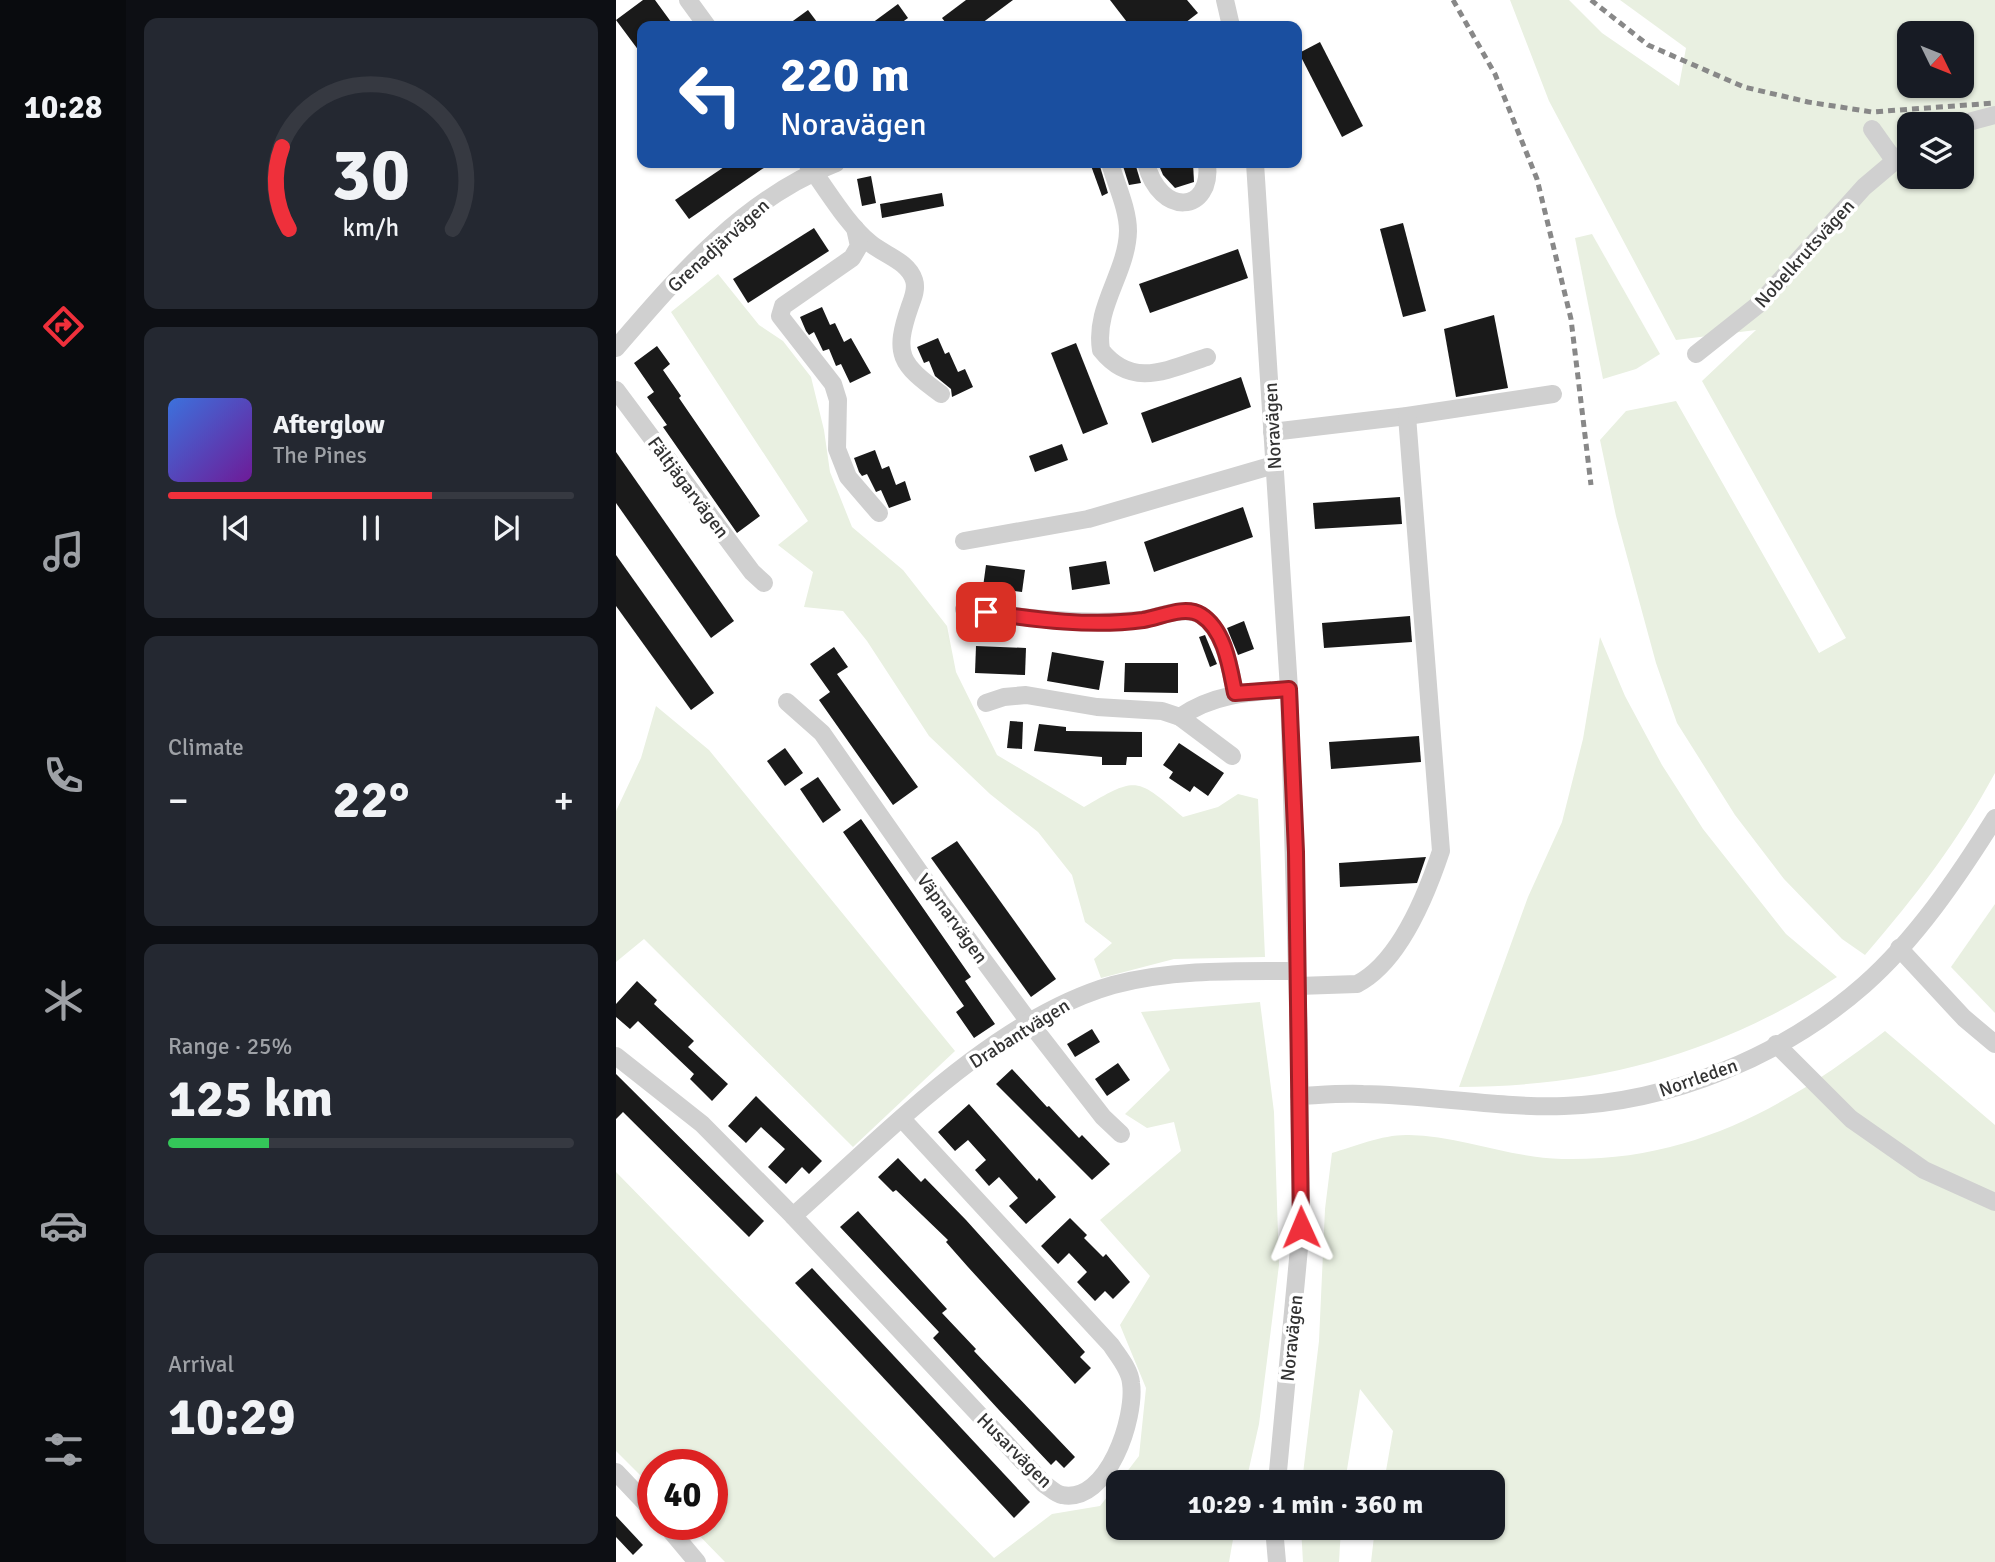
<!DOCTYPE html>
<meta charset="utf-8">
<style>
body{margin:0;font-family:Signika,sans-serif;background:#242831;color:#f1f3f6;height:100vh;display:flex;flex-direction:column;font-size:26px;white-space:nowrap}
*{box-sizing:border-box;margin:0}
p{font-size:23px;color:#9ea1a6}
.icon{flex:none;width:38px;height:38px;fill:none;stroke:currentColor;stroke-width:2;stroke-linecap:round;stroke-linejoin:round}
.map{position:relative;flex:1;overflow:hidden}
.drawer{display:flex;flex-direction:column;gap:18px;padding:18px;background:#0d0f14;width:490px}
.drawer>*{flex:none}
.hud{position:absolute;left:21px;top:21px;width:665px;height:147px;border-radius:14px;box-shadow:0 2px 5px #0004;background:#1a4fa0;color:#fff;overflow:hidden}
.needle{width:46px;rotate:133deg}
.buttons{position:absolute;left:1281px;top:21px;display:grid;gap:14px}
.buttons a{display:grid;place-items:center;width:77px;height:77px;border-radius:14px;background:#171b24;box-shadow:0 2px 5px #0004;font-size:35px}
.speed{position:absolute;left:21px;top:1449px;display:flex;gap:14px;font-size:35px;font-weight:700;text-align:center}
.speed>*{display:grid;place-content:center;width:91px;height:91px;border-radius:50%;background:#171b24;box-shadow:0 2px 5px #0004;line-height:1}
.speed .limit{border:10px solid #d22;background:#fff;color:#111}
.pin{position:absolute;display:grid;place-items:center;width:60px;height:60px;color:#fff;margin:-30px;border-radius:14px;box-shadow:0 4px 10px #0006}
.me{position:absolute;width:77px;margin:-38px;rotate:359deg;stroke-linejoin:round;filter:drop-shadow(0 0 5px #0008)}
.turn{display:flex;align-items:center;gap:24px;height:147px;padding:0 28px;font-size:32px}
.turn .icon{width:91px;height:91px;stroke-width:2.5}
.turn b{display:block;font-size:49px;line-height:60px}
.big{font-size:52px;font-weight:700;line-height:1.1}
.drawer .card{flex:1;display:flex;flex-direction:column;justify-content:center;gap:10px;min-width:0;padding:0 24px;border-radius:14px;background:#242831}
.drawer .dial{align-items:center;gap:0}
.dial svg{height:182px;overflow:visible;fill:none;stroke:#363941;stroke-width:7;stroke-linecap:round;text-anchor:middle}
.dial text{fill:#f1f3f6;stroke:none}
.song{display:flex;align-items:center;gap:21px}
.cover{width:84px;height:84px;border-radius:10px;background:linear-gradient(135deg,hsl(220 70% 55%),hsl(280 70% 35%))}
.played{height:7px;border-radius:4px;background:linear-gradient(90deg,#ef303b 65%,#363941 65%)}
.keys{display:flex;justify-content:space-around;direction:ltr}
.heat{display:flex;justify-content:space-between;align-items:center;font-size:38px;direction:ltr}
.charge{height:10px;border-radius:5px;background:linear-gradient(90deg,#34c759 25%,#363941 0)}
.trip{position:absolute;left:490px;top:1470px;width:399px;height:70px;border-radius:14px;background:#171b24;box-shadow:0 2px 5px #0004;font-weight:700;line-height:70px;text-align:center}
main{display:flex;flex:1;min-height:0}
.tabs{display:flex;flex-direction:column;width:126px;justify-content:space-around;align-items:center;background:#090b0e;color:#9ea1a6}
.tabs .icon{width:49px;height:49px}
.tabs .active{color:#ef303b}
.tabs b{font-size:32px;color:#f1f3f6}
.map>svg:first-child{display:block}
.green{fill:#e9f0e1;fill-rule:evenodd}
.building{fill:#1a1a1a}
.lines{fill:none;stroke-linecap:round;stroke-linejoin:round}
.minor{stroke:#d0d0d0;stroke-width:18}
.rail{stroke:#888;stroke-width:5;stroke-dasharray:7 5;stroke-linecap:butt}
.route-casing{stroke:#9b1f26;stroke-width:18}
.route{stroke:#ef303b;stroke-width:12}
.labels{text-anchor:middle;stroke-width:7;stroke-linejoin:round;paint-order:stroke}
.street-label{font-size:19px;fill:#333;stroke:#fff}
</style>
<main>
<nav class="tabs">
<b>10:28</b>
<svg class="icon active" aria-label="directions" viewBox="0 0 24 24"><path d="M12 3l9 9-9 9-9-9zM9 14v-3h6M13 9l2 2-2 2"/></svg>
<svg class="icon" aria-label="music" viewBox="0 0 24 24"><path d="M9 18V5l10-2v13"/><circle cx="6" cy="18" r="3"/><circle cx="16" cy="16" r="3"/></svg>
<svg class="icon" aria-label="phone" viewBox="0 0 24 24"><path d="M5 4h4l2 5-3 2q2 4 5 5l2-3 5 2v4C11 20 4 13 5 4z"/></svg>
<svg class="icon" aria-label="climate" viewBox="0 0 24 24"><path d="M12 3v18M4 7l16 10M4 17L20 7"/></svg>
<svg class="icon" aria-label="car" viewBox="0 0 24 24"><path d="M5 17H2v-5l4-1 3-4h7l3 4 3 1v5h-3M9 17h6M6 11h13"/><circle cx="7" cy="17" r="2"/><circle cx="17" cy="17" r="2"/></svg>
<svg class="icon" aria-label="filters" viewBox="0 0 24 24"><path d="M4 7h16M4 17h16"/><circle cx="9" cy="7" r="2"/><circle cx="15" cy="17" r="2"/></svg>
</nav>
<section class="drawer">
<div class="card dial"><svg viewBox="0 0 100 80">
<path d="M14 69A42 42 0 1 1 86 69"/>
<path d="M14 69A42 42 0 0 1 11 33" stroke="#ef303b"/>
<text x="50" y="56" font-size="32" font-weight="700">30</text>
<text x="50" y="72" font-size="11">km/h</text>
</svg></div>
<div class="card">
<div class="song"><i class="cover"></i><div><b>Afterglow</b><p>The Pines</p></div></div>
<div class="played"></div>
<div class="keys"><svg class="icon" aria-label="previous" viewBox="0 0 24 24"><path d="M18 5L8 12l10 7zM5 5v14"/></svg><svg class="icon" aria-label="pause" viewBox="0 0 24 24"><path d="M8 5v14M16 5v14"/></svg><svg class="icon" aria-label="next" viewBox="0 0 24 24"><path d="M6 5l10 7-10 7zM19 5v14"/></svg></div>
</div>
<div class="card"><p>Climate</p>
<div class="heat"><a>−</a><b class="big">22°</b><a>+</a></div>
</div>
<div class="card"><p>Range · 25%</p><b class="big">125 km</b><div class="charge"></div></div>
<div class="card"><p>Arrival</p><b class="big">10:29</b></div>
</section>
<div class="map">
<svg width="1379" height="1562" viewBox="0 0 1379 1562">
<rect width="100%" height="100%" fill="#fff"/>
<g class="green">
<path d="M894 0H953L986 33 1063 86 1070 48 1004 0H1379V773C1342 841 1300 896 1249 955L1226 939 1168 879 1119 815 1061 723 1040 663 1000 516 984 440 1010 411 1060 401 1203 653 1230 638 1086 381 1140 330 1060 340 933 101ZM1293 33H1346V86H1293ZM1293 124H1346V177H1293Z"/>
<polygon points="976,234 1044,354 1020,369 987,379 959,238"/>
<path d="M102 274 143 325 167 341 195 377 208 430 214 472 236 527 287 570 331 626 340 672 381 755 468 807C521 776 520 777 567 817L602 807 622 794 642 799 649 957 558 959 485 978 478 959 496 943 469 922 456 875 422 832 374 794 313 736 251 641 227 611 188 607 197 572 162 545 192 521 55 312Z"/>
<path d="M984 637 1009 696 1046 765 1087 829 1170 934 1221 977C1105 1053 981 1087 843 1087L912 897 946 822 967 739Z"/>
<polygon points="40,706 93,750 339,1051 237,1147 28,939 0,962 0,811 25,758"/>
<polygon points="1379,904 1379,1013 1335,967"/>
<polygon points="644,1002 658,1112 663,1265 643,1424 630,1482 503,1482 523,1456 530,1388 504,1325 534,1276 484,1220 565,1151 558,1122 531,1128 509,1114 554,1070 525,1012"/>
<path d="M1269 1031 1379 1125V1562H755L759 1528H877V1482H768L777 1431 744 1389 729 1482H686L703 1341 709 1209 716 1153C739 1146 768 1134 793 1135 844 1136 895 1158 946 1159 1075 1162 1171 1107 1269 1031Z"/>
<polygon points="0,1172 378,1558 436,1514 484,1506 502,1483 502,1528 619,1528 613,1562 109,1562 72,1524 96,1524 96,1465 37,1465 37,1488 0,1451"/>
<polygon points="685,1528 725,1528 723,1562 687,1562"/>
</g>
<g class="building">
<polygon points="27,0 39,0 58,26 26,26 26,55 0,20"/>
<polygon points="350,0 397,0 362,26 332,26 326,18"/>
<polygon points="494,0 571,0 582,13 565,26 514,26"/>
<polygon points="282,4 292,18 281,26 252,26"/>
<polygon points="192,10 204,26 170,26"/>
<polygon points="704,42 747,126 726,137 683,53"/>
<polygon points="114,163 155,163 73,219 59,200"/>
<polygon points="474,163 483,163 492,193 486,196"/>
<polygon points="506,163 519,163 525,183 513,185"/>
<polygon points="542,163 577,163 578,182 559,188 547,175"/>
<polygon points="255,176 260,203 246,206 241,179"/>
<polygon points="326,193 328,206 266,218 264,204"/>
<polygon points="787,223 810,311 787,317 764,229"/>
<polygon points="198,228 213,251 132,303 117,279"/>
<polygon points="622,249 632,278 534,313 523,284"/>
<polygon points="206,307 214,325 219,323 228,342 235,338 255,373 234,383 225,364 220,366 213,349 207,351 198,332 193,335 190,331 184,317"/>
<polygon points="878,315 892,388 840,397 828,329"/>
<polygon points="322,338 329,354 333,352 342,372 349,369 357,387 336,397 335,389 319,376 313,361 308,363 301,347"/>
<polygon points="460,343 492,424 467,434 435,353"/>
<polygon points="41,346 54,364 47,370 65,396 63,398 144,516 121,533 47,427 51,425 31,397 38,392 18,363"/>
<polygon points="625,377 635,407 536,443 525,413"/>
<polygon points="446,444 452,460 419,472 413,456"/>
<polygon points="259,450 266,469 273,466 280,485 289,481 295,500 273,508 265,490 260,492 251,474 246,476 243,472 238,458"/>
<polygon points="0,452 118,621 95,638 0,503"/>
<polygon points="784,497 786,524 699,529 697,503"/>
<polygon points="627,507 637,537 538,572 528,542"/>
<polygon points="0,555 98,693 75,710 0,606"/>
<polygon points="490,561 494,584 456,590 453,567"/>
<polygon points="370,565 409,570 406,592 367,587"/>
<polygon points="794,616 796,642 708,648 706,623"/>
<polygon points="628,621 638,649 622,655 611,628"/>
<polygon points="589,635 601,664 594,667 583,637"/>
<polygon points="360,646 410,648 409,675 359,673"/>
<polygon points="218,647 232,667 221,674 302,787 277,805 203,700 214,692 194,664"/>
<polygon points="436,652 488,661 483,690 431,681"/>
<polygon points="509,663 562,663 562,693 508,692"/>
<polygon points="394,721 407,722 406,749 391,748"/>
<polygon points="423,724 450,727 450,731 526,732 526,757 511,757 510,765 486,765 486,757 418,751"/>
<polygon points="803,736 805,762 715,769 713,742"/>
<polygon points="563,743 608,773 592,796 578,786 574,792 553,778 557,772 547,765"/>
<polygon points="169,748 187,773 169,786 151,761"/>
<polygon points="202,777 225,810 207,823 184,789"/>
<polygon points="245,819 355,977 349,981 379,1024 358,1038 340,1012 348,1006 227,832"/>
<polygon points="341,841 440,979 415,997 315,858"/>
<polygon points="810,857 801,883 724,887 723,863"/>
<polygon points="21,981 41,1000 38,1004 78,1041 72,1047 112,1084 96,1101 74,1079 78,1074 22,1021 14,1029 0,1017 0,1004"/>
<polygon points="476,1029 484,1042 459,1057 451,1044"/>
<polygon points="502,1063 514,1080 491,1096 479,1079"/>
<polygon points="396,1069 431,1107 433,1106 463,1138 466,1135 494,1164 476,1180 380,1084"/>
<polygon points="0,1074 148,1221 133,1237 7,1112 0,1119"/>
<polygon points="140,1096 206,1161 193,1174 186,1167 170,1184 152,1167 169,1149 145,1127 130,1143 112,1126"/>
<polygon points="353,1104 421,1181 423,1178 440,1197 410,1224 393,1206 402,1198 383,1177 373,1186 359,1170 370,1160 352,1140 339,1151 322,1132"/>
<polygon points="282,1158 305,1182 309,1178 350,1220 469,1352 464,1357 475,1368 459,1384 352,1267 330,1242 332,1240 280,1190 277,1192 262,1177"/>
<polygon points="242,1211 331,1309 326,1313 360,1349 358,1351 459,1457 448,1468 440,1460 435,1465 383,1410 317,1338 323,1332 224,1227"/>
<polygon points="454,1218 471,1235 468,1238 487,1257 490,1254 514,1282 497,1299 489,1291 479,1301 461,1282 471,1272 453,1253 442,1264 425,1246"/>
<polygon points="196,1268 414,1502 398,1518 179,1283"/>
<polygon points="0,1516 27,1545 17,1555 0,1537"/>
</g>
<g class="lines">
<g class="minor">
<polyline points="72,0 91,26"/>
<polyline points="609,0 615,26"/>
<polyline points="1345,124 1379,115"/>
<polyline points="1256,129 1278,160"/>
<path d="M191 163C211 189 229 222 254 243 268 255 292 261 298 280 301 289 297 298 294 306 277 355 284 364 325 394"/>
<path d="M494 163C500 184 512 209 512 231 511 273 478 307 485 350 516 389 551 370 591 357"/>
<path d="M530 163C544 218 597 213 591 163"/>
<polyline points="639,163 673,689 683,1043 685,1227 661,1482"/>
<polyline points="239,228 243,246 236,258 167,306 164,316 217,384 222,400 221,449 232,477 263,513"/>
<path d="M0 348C63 275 128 198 220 163"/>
<polyline points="1080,354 1143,304 1248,187 1293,149"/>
<polyline points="0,390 136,572 148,583"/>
<polyline points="656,432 791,416 937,394"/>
<polyline points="348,541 472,519 658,465"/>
<path d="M348 609C406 618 465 625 524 620 543 618 569 604 586 616 609 632 614 668 619 693"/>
<polyline points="171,702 206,733 323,900 414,1023 487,1117 505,1134"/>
<path d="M370 703 388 697 410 695 481 707 546 711 564 717C597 694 633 692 673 689"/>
<polyline points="564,717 616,756"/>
<polyline points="1283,948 1348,1018 1379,1044"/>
<path d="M682 986 741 984C784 962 811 893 825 851L791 416"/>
<polyline points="1160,1044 1235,1119 1308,1170 1379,1202"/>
<path d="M0 1056 86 1124 177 1216 428 1484C433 1487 440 1494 446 1495 492 1504 520 1417 515 1383 514 1369 502 1356 495 1345L287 1120"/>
<path d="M683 1096C704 1095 726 1093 747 1094 814 1095 880 1108 948 1106 1056 1102 1167 1056 1248 985 1300 939 1342 877 1379 818"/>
<path d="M177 1216C268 1136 378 1019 497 985 557 969 620 971 681 971"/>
<polyline points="0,1472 37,1511"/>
<polyline points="49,1524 81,1562"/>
<polyline points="658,1528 661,1562"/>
</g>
<g class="rail">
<polyline points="837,0 879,74 921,179 955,319 975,485"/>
<polyline points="975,0 1032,45 1128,87 1192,102 1256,112 1379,103"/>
</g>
</g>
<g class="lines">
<defs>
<path id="route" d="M370 612C421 620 476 627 527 620 545 617 569 605 585 615 609 630 614 668 619 693L673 689 680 852 685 1227"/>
</defs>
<use href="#route" class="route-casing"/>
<use href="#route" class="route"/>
</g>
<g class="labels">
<g class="street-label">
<text transform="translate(102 245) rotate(-42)" y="7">Grenadjärvägen</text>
<text transform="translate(1188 253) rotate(-48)" y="7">Nobelkrutsvägen</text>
<text transform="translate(656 426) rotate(-93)" y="7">Noravägen</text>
<text transform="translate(73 487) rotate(53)" y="7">Fältjägarvägen</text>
<text transform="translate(337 918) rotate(54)" y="7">Väpnarvägen</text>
<text transform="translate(403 1033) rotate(-32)" y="7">Drabantvägen</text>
<text transform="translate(1082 1077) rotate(-19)" y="7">Norrleden</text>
<text transform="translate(675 1338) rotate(-84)" y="7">Noravägen</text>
<text transform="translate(399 1450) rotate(45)" y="7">Husarvägen</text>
</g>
</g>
</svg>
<div class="buttons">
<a><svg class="needle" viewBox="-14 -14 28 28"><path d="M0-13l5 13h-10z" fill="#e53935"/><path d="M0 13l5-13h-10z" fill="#9ea1a6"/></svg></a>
<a><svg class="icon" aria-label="layers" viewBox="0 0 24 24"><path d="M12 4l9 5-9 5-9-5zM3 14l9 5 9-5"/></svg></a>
</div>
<div class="speed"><div class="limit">40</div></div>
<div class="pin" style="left:370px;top:612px;background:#d93025"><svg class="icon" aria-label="arrive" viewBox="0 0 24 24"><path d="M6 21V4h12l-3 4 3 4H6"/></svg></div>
<svg class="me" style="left:685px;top:1227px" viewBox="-20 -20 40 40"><path d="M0-17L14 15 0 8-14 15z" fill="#ef303b" stroke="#fff" stroke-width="4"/></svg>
<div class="trip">10:29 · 1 min · 360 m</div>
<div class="hud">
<div class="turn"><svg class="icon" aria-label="left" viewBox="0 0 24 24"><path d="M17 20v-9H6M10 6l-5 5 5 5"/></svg><div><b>220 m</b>Noravägen</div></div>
</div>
</div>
</main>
